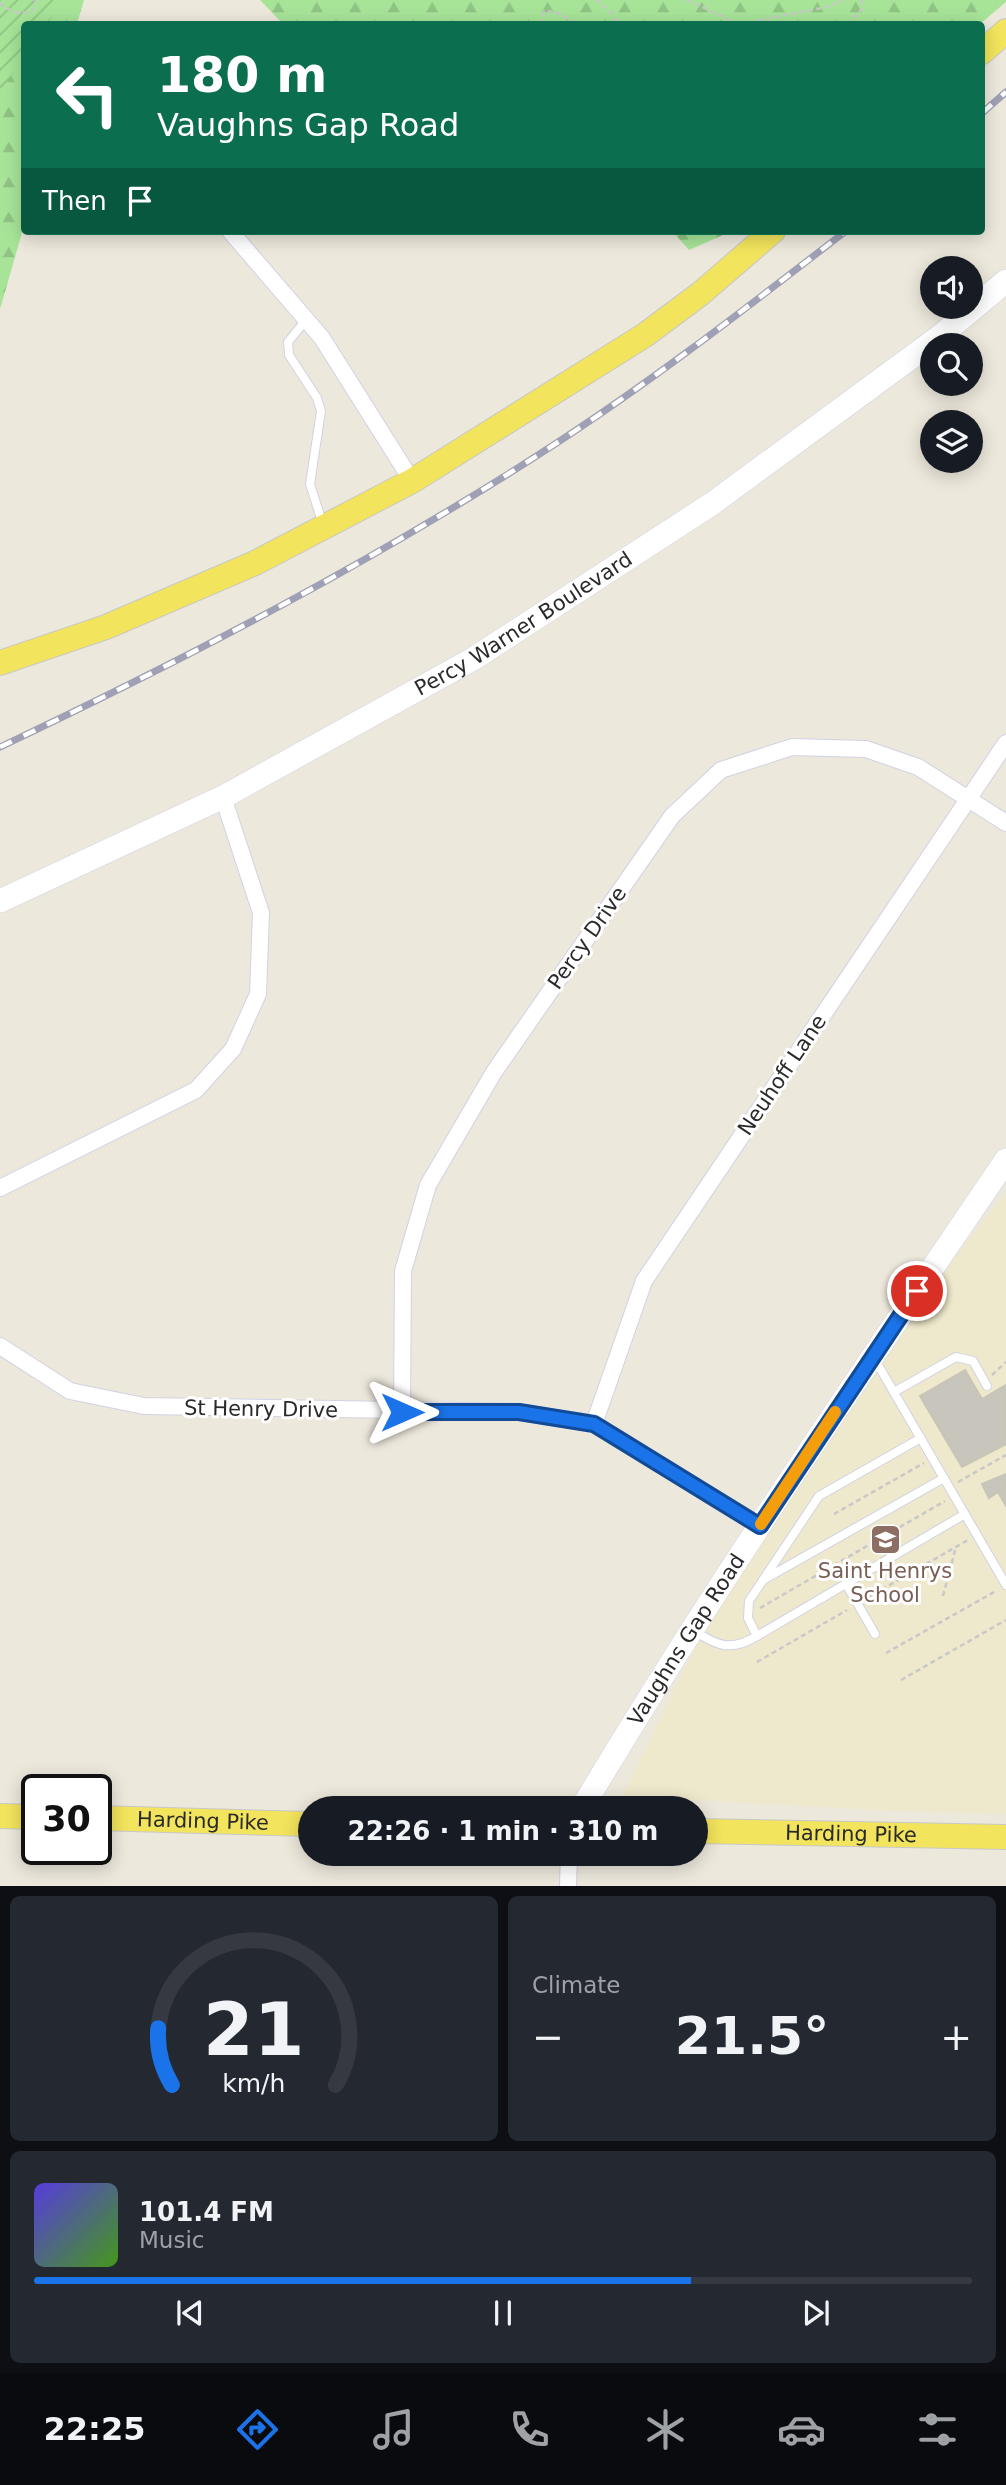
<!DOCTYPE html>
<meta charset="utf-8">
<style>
body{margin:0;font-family:"DejaVu Sans",sans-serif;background:#242831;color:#f1f3f6;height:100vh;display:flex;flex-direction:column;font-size:26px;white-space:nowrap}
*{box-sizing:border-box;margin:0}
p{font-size:23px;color:#9ea1a6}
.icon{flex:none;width:38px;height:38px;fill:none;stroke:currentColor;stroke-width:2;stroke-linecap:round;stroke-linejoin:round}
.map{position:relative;height:1886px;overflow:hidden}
.drawer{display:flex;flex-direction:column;gap:10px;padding:10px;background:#0d0f14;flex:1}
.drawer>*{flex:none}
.banner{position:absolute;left:21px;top:21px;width:964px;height:214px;border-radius:7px;box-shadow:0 4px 18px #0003;background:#0b6e4f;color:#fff;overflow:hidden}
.buttons{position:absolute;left:920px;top:256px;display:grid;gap:14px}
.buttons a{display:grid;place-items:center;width:63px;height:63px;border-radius:50%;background:#171b24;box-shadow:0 4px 18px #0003;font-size:35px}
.speed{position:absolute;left:21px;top:1774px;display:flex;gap:14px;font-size:35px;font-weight:700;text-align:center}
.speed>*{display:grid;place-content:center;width:91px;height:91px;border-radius:50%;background:#171b24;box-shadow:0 4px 18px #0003;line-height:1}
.speed .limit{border:4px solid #111;border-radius:10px;background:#fff;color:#111}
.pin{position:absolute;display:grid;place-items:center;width:60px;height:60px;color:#fff;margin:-30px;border:4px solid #fff;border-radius:50%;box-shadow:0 2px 7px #0007}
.me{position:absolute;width:77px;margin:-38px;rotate:90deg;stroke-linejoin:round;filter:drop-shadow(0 0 5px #0008)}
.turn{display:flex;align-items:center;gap:24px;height:147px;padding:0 21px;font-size:32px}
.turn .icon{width:91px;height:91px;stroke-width:2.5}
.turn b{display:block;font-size:49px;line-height:60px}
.then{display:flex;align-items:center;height:66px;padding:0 21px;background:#0003;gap:14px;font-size:26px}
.big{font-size:52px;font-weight:700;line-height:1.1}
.drawer .card{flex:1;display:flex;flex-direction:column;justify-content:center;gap:10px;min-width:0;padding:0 24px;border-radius:10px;background:#242831}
.drawer .dial{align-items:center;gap:0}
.dial svg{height:182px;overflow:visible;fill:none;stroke:#363941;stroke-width:7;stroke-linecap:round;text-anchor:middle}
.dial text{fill:#f1f3f6;stroke:none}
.song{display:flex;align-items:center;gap:21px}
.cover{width:84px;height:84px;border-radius:10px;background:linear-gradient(135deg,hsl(250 70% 55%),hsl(100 70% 35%))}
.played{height:7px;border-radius:4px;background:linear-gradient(90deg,#1a73e8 70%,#363941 70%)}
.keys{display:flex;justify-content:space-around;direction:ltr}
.heat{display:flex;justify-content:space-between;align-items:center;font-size:38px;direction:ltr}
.drawer .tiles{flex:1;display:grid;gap:10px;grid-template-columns:1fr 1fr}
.card:last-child{grid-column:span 2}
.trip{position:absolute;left:298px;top:1796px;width:410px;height:70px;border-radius:35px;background:#171b24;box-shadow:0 4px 18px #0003;font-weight:700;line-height:70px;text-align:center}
.tab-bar{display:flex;height:112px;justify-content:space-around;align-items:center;background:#090b0e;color:#9ea1a6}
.tab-bar .icon{width:49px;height:49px}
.tab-bar .on{color:#1a73e8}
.tab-bar b{font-size:32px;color:#f1f3f6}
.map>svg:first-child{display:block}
.education{fill:#eee8cc}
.forest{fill:url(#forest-firs)}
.garden{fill:url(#garden-furrows)}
.building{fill:#c8c5bc;stroke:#c8c4b6;stroke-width:2}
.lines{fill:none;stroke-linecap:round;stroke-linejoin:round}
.lane-casing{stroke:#d1d2e3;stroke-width:10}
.street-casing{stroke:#d1d2e3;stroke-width:18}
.secondary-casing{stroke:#d1d2e3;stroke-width:24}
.primary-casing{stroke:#c8c8c8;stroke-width:26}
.path{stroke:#c8c8c8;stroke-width:2.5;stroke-dasharray:5 3.5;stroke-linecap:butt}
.lane{stroke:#fff;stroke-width:8}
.street{stroke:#fff;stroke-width:16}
.secondary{stroke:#fff;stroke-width:23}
.primary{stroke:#f2e45c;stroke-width:24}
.rail-casing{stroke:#9f9fb5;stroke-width:7}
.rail{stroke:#fff;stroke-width:4.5;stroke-dasharray:13;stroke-linecap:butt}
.route-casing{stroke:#114b97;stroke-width:18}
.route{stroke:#1a73e8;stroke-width:12}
.slow{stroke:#f59e0b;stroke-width:12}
.labels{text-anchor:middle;stroke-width:6;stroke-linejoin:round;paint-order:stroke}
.street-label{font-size:21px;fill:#2a2a2a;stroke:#fff}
.education-label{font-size:21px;fill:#785e54;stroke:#fff}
</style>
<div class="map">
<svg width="1006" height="1887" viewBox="0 0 1006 1887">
<defs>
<pattern id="forest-firs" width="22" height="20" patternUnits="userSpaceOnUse" patternTransform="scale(1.75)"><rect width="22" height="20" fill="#a7e498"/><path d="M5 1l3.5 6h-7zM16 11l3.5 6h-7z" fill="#90c483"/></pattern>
<pattern id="garden-furrows" width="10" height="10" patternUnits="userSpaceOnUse" patternTransform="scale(1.75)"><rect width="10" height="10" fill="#a7e498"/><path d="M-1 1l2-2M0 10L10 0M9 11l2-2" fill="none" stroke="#90c483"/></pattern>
</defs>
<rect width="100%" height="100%" fill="#ede8dc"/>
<polygon class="education" points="1006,1193 1006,1814 873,1810 622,1796 701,1635 908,1325 956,1256"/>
<g class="forest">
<polygon points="0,0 84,0 77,24 24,24 24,226 0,309"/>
<polygon points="260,0 1006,0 1006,2 980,24 283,24"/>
<polygon points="672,231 732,231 689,250"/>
</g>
<polygon class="garden" points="0,0 64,0 47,24 24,24 24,57 0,93"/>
<g class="building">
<polygon points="965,1370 982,1399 1006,1385 1006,1444 962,1467 920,1396"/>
<polygon points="1006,1474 1006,1506 998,1492 989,1498 982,1484"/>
</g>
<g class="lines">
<defs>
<g id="lane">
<polyline points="306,320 288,342 289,355 317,398 321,411 310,484 323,525"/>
<polyline points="874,1358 1006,1585"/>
<polyline points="894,1392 956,1357 973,1361 987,1386"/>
<polyline points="921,1438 819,1496 749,1601 748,1618 757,1636 965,1514"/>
<polyline points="763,1580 944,1478"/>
<polyline points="846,1584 875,1634"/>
<path d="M693 1630C717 1646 731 1652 757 1636"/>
</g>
<g id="street">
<polyline points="230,231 322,338 412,481"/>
<polyline points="0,1188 196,1090 233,1049 258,994 261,913 223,797"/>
<polyline points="0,1346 70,1391 144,1406 519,1412 594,1424 760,1526"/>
<polyline points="402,1412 403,1271 428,1185 494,1072 672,816 721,770 792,747 866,749 918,767 1006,823"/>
<polyline points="594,1424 644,1281 1006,743"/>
<polyline points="568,1887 569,1853"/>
</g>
<g id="secondary">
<path id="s1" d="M0 901 223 797 473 659 713 503 939 337 1006 281"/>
<path id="s2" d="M582 1808C714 1586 861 1374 1006 1160"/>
</g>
<g id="primary">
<polyline points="982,52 1006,31"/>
<polyline points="0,663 106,627 255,563 412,481 645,335 700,294 773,231"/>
<polyline points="0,1816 37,1817"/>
<path id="s3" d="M96 1818 310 1824"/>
<path id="s4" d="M695 1831 1006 1837"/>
</g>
</defs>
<use href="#lane" class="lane-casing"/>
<use href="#street" class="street-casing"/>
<use href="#secondary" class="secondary-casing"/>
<use href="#primary" class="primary-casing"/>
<g class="path">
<polyline points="596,0 611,12 618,24"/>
<polyline points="687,0 739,24 827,7 843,0"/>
<path d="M0 3C10 12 21 16 33 10L36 0"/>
<polyline points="542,24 544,11 556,12 578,24"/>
<polyline points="847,24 862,9 861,0"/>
<polyline points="992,1375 1006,1362"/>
<polyline points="958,1482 1006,1455"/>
<polyline points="834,1514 924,1463"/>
<polyline points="943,1596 956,1547"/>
<polyline points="867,1598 968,1540"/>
<polyline points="760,1608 945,1501"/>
<polyline points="886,1653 996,1591"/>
<polyline points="757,1662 847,1610"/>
<polyline points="901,1680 1006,1620"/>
</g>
<use href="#lane" class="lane"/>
<use href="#street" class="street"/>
<use href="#secondary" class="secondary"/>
<use href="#primary" class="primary"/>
<defs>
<g id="rail">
<polyline points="982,113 1006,92"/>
<path d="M0 747C190 657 376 560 552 446 654 380 750 305 846 231"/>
</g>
</defs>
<use href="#rail" class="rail-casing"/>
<use href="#rail" class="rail"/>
</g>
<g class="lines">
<defs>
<polyline id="route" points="402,1412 519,1412 594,1424 760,1526 917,1291"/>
</defs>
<use href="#route" class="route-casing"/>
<use href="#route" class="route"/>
<polyline class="slow" points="761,1524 835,1412"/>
</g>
<defs>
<symbol id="school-square" viewBox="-11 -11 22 22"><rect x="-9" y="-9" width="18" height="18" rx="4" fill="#8d6e63" stroke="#fff"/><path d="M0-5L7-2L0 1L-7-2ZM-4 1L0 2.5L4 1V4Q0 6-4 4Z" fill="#fff"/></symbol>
</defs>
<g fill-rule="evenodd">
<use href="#school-square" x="868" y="1522" width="35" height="35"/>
</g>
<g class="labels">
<g class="street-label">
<text dy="7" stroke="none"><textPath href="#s1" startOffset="593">Percy Warner Boulevard</textPath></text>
<text transform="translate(587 938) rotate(-55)" y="7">Percy Drive</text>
<text transform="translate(782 1075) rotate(-56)" y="7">Neuhoff Lane</text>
<text transform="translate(261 1409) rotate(1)" y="7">St Henry Drive</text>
<text dy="7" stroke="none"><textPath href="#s2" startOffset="198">Vaughns Gap Road</textPath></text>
<text dy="7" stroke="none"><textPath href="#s3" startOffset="107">Harding Pike</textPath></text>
<text dy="7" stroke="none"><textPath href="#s4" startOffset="156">Harding Pike</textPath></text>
</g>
<g class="education-label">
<text x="885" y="1578">Saint Henrys<tspan x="885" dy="24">School</tspan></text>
</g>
</g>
</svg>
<div class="buttons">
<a><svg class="icon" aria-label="sound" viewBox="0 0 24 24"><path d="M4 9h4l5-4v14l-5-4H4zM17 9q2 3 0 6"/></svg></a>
<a><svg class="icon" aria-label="search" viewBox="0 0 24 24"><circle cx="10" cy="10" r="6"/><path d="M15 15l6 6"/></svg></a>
<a><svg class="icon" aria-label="layers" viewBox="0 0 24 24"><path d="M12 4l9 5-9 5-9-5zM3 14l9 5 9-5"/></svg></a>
</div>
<div class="speed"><div class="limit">30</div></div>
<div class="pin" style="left:917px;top:1291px;background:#d93025"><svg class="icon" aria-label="arrive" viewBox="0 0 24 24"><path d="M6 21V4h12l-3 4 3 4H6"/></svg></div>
<svg class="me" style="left:402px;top:1412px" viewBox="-20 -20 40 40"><path d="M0-17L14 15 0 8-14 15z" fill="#1a73e8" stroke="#fff" stroke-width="4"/></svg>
<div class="trip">22:26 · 1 min · 310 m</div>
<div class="banner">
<div class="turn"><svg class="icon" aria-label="left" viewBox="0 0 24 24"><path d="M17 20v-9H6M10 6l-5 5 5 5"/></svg><div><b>180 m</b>Vaughns Gap Road</div></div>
<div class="then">Then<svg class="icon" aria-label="arrive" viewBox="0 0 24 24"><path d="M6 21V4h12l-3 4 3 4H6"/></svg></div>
</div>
</div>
<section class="drawer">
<div class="tiles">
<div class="card dial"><svg viewBox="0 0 100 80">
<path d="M14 69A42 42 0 1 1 86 69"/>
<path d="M14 69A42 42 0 0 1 8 44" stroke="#1a73e8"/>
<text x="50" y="56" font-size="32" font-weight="700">21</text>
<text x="50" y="72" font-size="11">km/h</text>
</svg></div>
<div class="card"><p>Climate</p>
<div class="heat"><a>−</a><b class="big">21.5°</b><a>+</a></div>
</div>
<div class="card">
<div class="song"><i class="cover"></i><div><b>101.4 FM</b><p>Music</p></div></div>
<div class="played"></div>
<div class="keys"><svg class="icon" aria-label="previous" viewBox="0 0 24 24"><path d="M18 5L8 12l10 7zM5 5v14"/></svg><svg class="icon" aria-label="pause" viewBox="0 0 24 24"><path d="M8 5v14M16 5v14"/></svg><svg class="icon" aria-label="next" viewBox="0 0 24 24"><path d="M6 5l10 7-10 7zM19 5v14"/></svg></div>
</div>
</div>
</section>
<nav class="tab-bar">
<b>22:25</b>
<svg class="icon on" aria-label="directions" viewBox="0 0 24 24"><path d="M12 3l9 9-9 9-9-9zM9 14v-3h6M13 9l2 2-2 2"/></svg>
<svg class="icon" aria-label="music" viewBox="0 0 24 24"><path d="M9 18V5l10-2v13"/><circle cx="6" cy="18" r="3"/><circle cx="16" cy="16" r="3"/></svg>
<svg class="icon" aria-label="phone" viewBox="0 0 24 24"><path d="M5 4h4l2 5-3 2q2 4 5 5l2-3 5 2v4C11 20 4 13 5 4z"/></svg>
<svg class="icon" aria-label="climate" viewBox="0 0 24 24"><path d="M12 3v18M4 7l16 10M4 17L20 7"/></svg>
<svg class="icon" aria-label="car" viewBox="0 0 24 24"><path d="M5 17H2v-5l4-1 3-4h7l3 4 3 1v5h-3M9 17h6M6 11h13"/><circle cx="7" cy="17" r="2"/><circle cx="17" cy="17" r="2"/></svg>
<svg class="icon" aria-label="filters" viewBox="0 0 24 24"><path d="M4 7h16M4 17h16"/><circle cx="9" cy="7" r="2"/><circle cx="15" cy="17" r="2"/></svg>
</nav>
